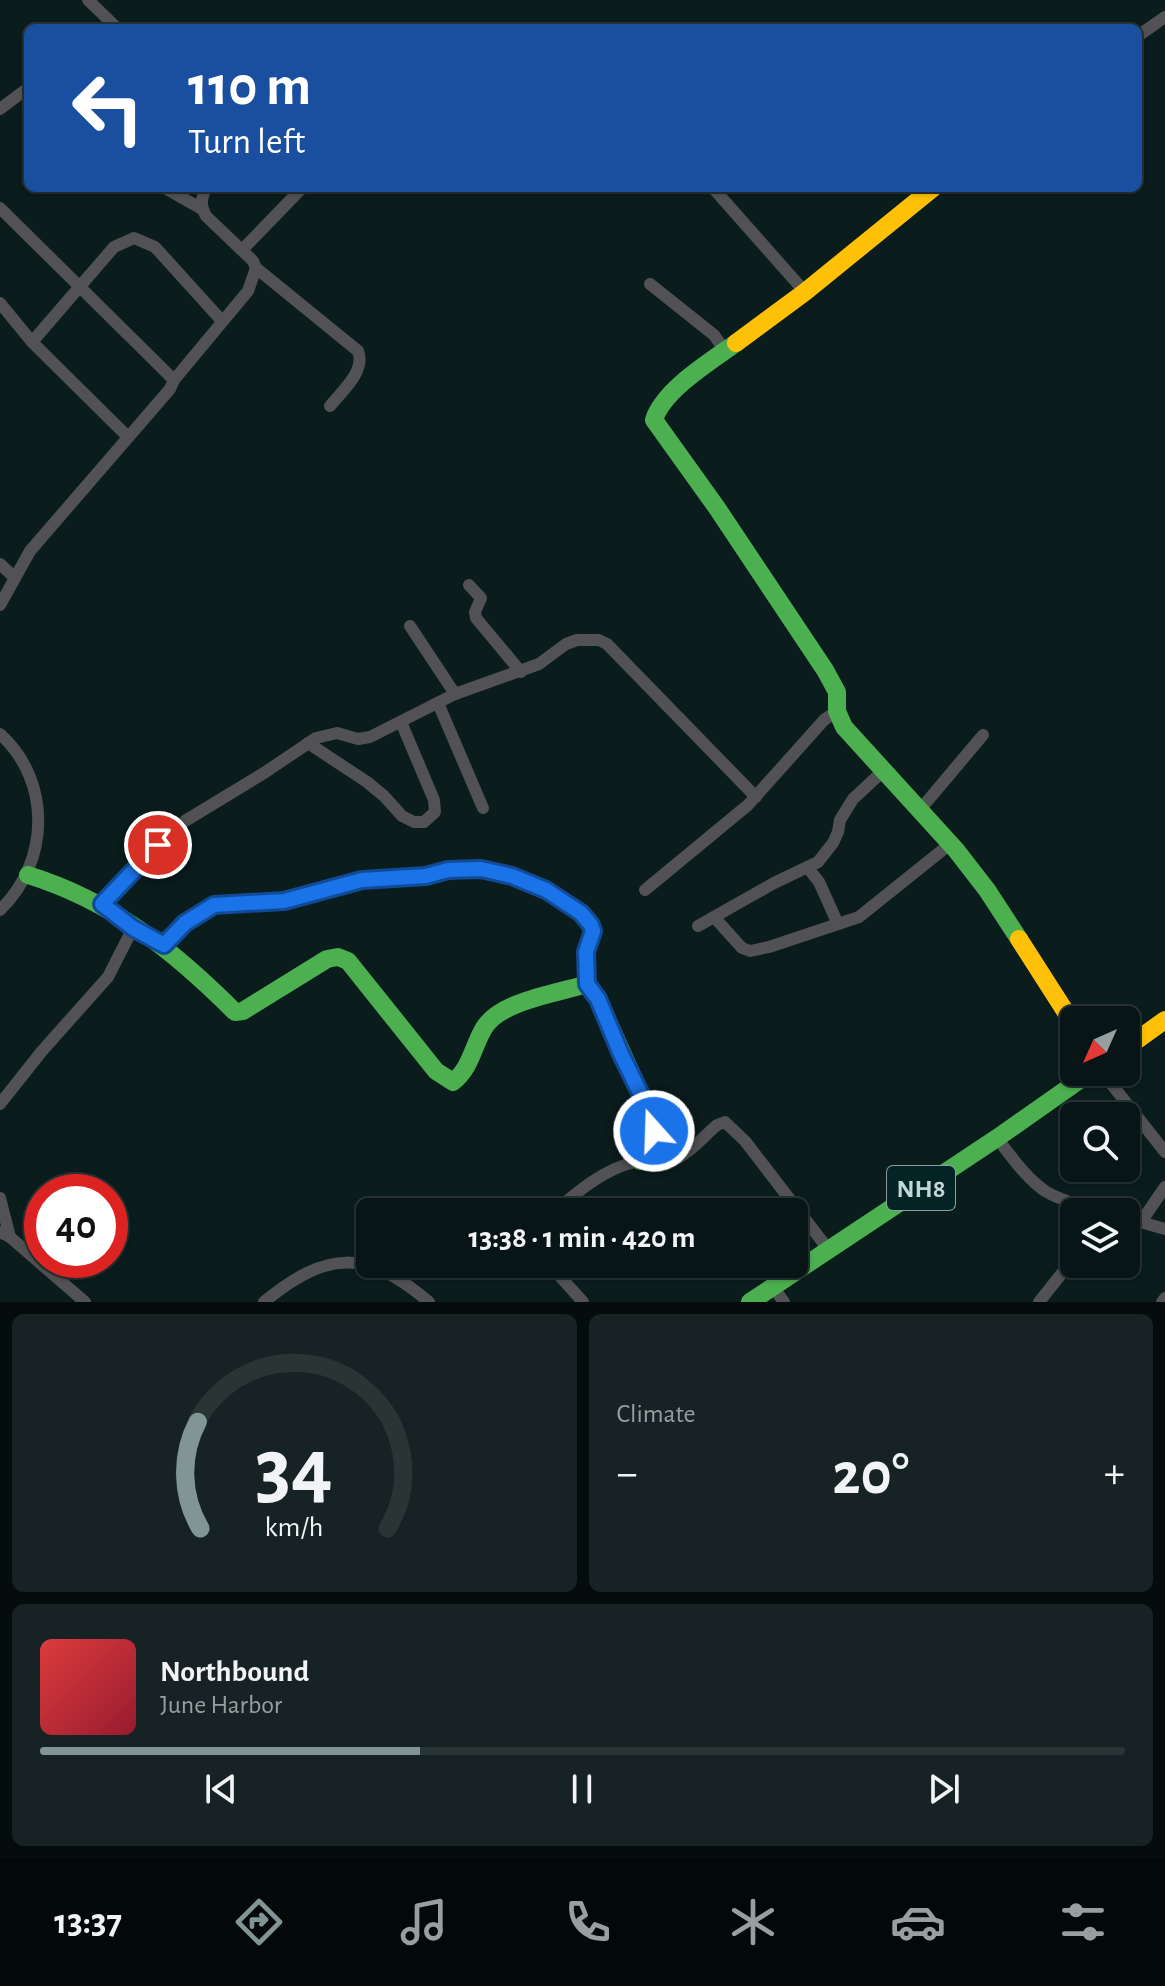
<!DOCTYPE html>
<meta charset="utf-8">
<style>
body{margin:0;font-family:"Alegreya Sans",sans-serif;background:#162223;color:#f1f3f6;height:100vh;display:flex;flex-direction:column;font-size:30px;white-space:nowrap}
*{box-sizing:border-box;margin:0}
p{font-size:26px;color:#989fa1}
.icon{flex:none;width:44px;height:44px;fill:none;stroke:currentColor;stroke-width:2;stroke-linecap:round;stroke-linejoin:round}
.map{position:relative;height:1302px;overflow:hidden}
.sheet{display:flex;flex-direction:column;gap:12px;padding:12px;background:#040c0c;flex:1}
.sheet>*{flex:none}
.guide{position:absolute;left:24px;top:24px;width:1118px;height:168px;border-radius:12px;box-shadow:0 2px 6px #0004,0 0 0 2px #293435;background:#1a4fa0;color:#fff;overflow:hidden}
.needle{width:52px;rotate:225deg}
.controls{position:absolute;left:1060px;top:1006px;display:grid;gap:16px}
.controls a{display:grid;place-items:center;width:80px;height:80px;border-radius:12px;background:#081516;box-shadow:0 2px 6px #0004,0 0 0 2px #293435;font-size:40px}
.speed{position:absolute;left:24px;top:1174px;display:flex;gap:16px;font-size:40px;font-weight:700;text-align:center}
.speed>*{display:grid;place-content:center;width:104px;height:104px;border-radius:50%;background:#081516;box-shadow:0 2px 6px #0004,0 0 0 2px #293435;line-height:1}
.speed .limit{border:12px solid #d22;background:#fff;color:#111}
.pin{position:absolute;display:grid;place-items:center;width:68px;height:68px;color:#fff;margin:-34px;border:4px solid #fff;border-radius:50%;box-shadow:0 2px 8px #0007}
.me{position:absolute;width:88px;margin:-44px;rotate:340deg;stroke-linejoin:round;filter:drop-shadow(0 0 6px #0008)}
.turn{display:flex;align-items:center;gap:28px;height:168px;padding:0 32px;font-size:36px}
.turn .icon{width:104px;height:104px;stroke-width:2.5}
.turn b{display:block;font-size:56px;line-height:68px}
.big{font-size:60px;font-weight:600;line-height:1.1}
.sheet .card{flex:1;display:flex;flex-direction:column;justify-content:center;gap:12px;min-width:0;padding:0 28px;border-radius:12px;background:#162223}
.sheet .dial{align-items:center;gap:0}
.dial svg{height:208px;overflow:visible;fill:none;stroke:#293435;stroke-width:7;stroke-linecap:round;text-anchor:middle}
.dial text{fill:#f1f3f6;stroke:none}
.song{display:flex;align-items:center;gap:24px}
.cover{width:96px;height:96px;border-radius:12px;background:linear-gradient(135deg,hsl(0 70% 55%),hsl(350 70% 35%))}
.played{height:8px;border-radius:4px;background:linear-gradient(90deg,#819596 35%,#293435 35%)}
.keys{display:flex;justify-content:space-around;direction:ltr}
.heat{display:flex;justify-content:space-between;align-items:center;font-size:44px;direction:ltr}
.sheet .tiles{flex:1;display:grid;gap:12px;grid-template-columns:1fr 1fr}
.card:last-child{grid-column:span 2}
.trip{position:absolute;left:356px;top:1198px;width:452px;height:80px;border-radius:12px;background:#081516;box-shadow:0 2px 6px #0004,0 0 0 2px #293435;font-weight:600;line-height:80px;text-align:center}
.tab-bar{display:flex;height:128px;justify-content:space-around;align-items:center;background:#030809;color:#989fa1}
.tab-bar .icon{width:56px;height:56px}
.tab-bar .active{color:#819596}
.tab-bar b{font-size:36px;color:#f1f3f6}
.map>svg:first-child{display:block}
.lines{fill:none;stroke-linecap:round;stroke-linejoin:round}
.street{stroke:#525255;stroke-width:12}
.fast{stroke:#4caf50;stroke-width:18}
.slow{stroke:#ffc107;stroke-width:18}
.route-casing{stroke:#114b97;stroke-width:20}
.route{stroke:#1a73e8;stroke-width:14}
.labels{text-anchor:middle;stroke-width:6;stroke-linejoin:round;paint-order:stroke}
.shield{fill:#032325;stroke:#88a0a2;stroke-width:2}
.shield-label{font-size:26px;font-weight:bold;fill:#c1d6d7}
</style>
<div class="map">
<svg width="1165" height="1302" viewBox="0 0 1165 1302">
<rect width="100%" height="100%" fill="#0b1c1d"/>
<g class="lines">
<g class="street">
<polyline points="88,0 117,28"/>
<polyline points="1138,36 1165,17"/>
<polyline points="0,109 28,88"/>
<polyline points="165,188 202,209"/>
<polyline points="713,188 805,292"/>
<polyline points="0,208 174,380"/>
<polyline points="242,250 302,188"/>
<path d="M256 268 358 351C366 371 342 391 330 406"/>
<polyline points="650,284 714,335 725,351"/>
<polyline points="0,303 32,342 128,437"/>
<polyline points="32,342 114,247 134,238 155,247 222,321"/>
<polyline points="0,564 14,577"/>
<polyline points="469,585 481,598 475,612 476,618 521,672"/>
<path d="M0 605 30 551 170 389 174 380 248 291 256 268 253 261 206 216C200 205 201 199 206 188"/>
<polyline points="410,626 455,694"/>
<polyline points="438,703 483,808"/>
<path d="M0 734C52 781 50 862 0 910"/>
<polyline points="308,743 367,782 384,796 402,816 414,822 424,822 435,812 434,800 401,722"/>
<polyline points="919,811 983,735"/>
<polyline points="808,868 819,882 838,924"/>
<polyline points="645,890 748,805 824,720 837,711"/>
<polyline points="102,904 158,845 185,821 264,773 316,738 337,733 358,739 370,737 455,694 539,664 566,644 577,640 599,640 607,644 756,797"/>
<polyline points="714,917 742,948 750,951 769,947 859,917 950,844"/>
<polyline points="698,926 774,883 818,862 833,843 838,832 840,820 853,799 882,772"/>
<polyline points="164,945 185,923 214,905 267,904 300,899 362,880 426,876 448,870 481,869 512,876 546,890 581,913 591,925 593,931 586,952 587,984"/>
<polyline points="1102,1072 1165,1152"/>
<polyline points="0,1104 42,1051 108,977 133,928"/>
<path d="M997 1138C1011 1156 1026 1178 1045 1191 1063 1202 1086 1206 1107 1212"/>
<polyline points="0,1198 10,1237"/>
<path d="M554 1212C577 1192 604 1169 635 1162 650 1159 664 1166 678 1158 693 1150 704 1136 717 1125L725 1122 745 1141 828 1249"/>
<polyline points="1126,1218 1165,1229"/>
<polyline points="1141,1222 1165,1187"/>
<polyline points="0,1232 10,1237 85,1302"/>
<polyline points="549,1264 583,1302"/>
<polyline points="773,1287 784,1302"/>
<path d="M264 1302C327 1250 367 1249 429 1302"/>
<polyline points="1039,1302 1074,1258"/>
<polyline points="1162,1302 1165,1298"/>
</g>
<g class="fast">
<path d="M736 343C711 361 663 390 654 420L717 508 825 670 837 692V711L844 727 956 850 987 890 1019 939"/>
<path d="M28 875C112 901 174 951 235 1012L243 1011 327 959 338 957 348 961 436 1071 453 1082C471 1068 473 1046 484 1028 500 1001 558 993 587 984L598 999 655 1126 654 1131 637 1140 640 1161"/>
<polyline points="750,1302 997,1138 1091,1072"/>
</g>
<g class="slow">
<polyline points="736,343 805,292 933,188"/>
<polyline points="1019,939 1074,1025"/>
<polyline points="1126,1048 1165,1020"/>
</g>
</g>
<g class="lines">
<defs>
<polyline id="route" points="158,845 102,904 133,928 164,945 185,923 214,905 284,901 362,880 426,876 448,870 481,869 512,876 546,890 581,913 591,925 593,931 586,952 587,984 598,999 621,1054 651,1115 654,1131"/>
</defs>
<use href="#route" class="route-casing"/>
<use href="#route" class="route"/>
</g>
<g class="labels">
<rect class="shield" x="887" y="1166" width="68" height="44" rx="6"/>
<g class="shield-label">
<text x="921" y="1197">NH8</text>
</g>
</g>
</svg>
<div class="controls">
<a><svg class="needle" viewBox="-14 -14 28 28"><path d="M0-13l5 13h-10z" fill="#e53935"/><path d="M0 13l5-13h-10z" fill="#989fa1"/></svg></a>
<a><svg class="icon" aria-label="search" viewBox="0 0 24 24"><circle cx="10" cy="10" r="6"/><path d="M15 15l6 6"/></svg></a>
<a><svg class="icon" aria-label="layers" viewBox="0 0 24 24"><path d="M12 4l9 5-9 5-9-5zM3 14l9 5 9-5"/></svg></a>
</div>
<div class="speed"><div class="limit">40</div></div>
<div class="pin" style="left:158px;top:845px;background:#d93025"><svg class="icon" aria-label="arrive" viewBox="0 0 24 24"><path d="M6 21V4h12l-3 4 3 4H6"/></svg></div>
<svg class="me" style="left:654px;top:1131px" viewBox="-20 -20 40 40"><circle r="17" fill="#1a73e8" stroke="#fff" stroke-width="3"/><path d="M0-11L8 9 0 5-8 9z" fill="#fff"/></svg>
<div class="trip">13:38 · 1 min · 420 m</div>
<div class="guide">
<div class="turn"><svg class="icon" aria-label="left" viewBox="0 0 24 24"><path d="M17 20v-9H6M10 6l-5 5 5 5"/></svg><div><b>110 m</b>Turn left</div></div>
</div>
</div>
<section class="sheet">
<div class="tiles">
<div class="card dial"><svg viewBox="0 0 100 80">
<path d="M14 69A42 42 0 1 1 86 69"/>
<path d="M14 69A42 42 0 0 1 13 28" stroke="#819596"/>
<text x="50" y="56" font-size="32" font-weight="700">34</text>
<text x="50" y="72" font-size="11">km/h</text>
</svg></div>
<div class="card"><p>Climate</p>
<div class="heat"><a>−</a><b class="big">20°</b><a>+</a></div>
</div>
<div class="card">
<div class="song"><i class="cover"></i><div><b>Northbound</b><p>June Harbor</p></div></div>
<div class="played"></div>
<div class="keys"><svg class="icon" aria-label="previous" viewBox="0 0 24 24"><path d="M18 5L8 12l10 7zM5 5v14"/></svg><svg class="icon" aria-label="pause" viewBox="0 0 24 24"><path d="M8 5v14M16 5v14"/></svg><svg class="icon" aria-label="next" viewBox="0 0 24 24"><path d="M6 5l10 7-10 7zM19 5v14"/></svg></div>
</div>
</div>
</section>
<nav class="tab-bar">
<b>13:37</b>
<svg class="icon active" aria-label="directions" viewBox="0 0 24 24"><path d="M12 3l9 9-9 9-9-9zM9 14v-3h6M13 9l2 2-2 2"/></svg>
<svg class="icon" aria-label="music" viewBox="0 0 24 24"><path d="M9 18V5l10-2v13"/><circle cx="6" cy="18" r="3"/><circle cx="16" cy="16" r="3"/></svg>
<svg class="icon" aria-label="phone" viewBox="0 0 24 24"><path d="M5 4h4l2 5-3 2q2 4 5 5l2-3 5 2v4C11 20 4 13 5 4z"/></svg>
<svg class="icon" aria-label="climate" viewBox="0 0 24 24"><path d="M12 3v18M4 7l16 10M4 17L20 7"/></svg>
<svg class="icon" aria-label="car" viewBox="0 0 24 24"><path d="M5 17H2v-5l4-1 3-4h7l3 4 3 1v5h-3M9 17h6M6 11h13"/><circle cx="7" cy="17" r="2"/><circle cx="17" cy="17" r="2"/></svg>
<svg class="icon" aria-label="filters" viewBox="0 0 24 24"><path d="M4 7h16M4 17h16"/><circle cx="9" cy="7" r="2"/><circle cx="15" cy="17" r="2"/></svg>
</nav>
